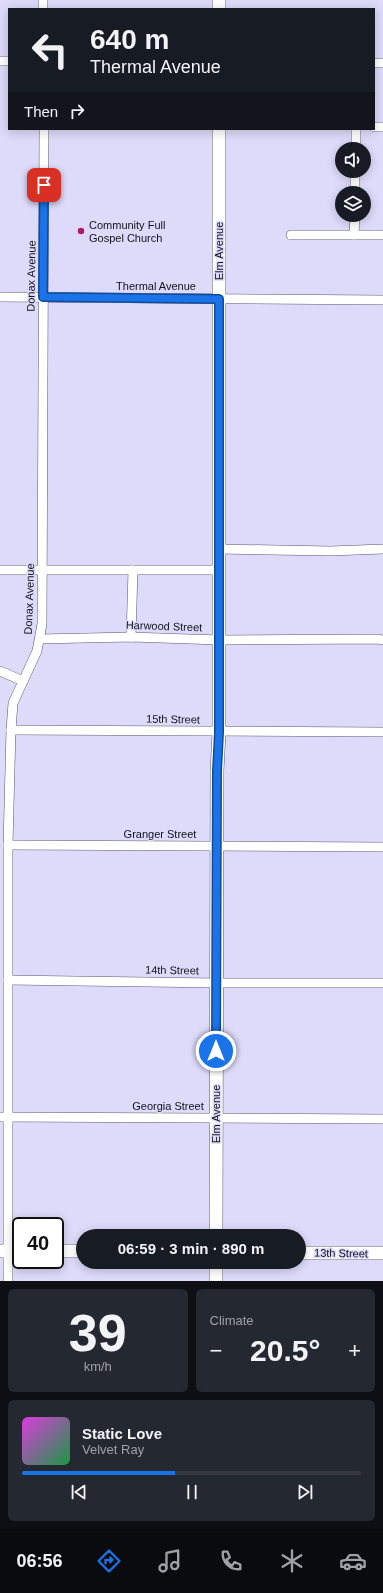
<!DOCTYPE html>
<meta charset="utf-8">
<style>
body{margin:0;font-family:Arial,sans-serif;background:#242831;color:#f1f3f6;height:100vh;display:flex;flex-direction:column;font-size:15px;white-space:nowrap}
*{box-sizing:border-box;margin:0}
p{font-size:13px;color:#9ea1a6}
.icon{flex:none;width:22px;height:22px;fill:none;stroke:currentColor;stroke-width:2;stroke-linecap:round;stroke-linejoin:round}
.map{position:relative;height:1281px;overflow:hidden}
.panel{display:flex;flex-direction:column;gap:8px;padding:8px;background:#0d0f14;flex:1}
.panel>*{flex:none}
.banner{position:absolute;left:8px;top:8px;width:367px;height:122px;border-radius:0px;box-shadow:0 2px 10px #0003;background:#171b24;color:#f1f3f6;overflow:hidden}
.tools{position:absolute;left:335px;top:142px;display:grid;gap:8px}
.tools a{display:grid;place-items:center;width:36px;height:36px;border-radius:50%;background:#171b24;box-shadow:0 2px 10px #0003;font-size:20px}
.speed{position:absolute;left:12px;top:1217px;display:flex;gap:8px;font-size:20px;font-weight:700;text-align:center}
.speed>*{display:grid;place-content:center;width:52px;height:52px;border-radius:50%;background:#171b24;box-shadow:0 2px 10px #0003;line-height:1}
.speed .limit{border:2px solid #111;border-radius:6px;background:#fff;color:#111}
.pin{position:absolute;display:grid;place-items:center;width:34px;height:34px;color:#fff;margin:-17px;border-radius:8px;box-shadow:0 2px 6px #0006}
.me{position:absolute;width:44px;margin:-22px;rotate:0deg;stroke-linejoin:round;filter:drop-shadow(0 0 3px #0008)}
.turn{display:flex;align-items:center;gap:14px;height:84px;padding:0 16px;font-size:18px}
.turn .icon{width:52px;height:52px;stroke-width:2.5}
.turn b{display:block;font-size:28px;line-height:34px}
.then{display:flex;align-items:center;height:38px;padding:0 16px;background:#0003;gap:8px;font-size:15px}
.big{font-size:30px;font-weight:800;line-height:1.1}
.panel .card{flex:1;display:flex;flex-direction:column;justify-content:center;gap:6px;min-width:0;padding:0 14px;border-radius:6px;background:#242831}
.panel .dial{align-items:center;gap:0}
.dial b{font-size:52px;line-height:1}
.song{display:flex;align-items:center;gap:12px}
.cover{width:48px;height:48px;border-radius:6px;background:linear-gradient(135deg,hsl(300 70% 55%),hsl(140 70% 35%))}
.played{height:4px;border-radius:2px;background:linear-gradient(90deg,#1a73e8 45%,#363941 45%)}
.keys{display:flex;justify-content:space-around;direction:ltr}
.heat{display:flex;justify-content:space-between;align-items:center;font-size:22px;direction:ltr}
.panel .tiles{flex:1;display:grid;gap:8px;grid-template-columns:1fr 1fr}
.card:last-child{grid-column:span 2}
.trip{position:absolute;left:76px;top:1229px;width:230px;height:40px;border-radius:20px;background:#171b24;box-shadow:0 2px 10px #0003;font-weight:800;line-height:40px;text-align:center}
.tabs{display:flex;height:64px;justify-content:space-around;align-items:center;background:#090b0e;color:#9ea1a6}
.tabs .icon{width:28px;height:28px}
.tabs .current{color:#1a73e8}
.tabs b{font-size:18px;color:#f1f3f6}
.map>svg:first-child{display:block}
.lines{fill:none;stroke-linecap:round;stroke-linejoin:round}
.street-casing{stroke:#5a5671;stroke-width:10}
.secondary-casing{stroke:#5a5671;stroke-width:14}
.street{stroke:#fff;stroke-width:9}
.secondary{stroke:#fff;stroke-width:13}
.route-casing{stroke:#114b97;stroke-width:10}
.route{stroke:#1a73e8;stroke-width:7}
.poi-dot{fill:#aa1e5f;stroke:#dddafa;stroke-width:1.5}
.labels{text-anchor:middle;stroke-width:3;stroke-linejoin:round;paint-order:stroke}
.poi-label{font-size:11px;fill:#12101b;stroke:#dddafa;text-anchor:start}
.street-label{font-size:11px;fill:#12101b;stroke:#dddafa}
</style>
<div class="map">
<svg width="383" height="1281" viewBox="0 0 383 1281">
<rect width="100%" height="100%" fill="#dddafa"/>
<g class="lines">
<defs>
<g id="street">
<polyline points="43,9 43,0"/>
<polyline points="0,61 9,61"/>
<polyline points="374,63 383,63"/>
<polyline points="374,127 383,127"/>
<polyline points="356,149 356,129"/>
<polyline points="355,193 355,171"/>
<polyline points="291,235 383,235"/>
<polyline points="354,235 355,215"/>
<polyline points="0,297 383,300"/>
<polyline points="219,549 331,551 383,549"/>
<polyline points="0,570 219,570"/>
<polyline points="131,637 133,570"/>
<polyline points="40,639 131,637 219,640 377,639 383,640"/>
<polyline points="0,671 23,681"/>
<polyline points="11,730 383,732"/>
<polyline points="8,845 383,847"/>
<polyline points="8,980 216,983 383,983"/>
<polyline points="0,1117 383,1119"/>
<polyline points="8,1281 8,845 11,730 13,703 37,651 42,624 44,129"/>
</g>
<g id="secondary">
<polyline points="219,0 219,9"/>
<polyline points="216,1236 217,771 219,732 219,129"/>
<polyline points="0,1251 21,1251"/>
<polyline points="55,1251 83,1251"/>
<polyline points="299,1253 383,1253"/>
<polyline points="216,1281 216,1262"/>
</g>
</defs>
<use href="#street" class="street-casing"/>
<use href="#secondary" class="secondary-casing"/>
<use href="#street" class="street"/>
<use href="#secondary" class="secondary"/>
</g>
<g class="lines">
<defs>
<polyline id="route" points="44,185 43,297 219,299 219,732 217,771 216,1051"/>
</defs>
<use href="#route" class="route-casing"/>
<use href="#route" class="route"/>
</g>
<circle class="poi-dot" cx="81" cy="231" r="4"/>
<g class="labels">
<g class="poi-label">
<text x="89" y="229">Community Full<tspan x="89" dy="13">Gospel Church</tspan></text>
</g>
<g class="street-label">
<text transform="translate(219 251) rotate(-90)" y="4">Elm Avenue</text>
<text transform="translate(31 276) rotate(-89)" y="4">Donax Avenue</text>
<text x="156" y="290">Thermal Avenue</text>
<text transform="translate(29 599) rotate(-88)" y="4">Donax Avenue</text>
<text transform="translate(164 626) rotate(2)" y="4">Harwood Street</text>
<text transform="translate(173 719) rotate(1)" y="4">15th Street</text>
<text x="160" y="838">Granger Street</text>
<text transform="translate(172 970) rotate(1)" y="4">14th Street</text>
<text x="168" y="1110">Georgia Street</text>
<text transform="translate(216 1114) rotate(-90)" y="4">Elm Avenue</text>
<text transform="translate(341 1253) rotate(1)" y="4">13th Street</text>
</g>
</g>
</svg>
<div class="tools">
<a><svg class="icon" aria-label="sound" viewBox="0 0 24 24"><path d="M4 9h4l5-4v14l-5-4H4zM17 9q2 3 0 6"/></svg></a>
<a><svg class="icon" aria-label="layers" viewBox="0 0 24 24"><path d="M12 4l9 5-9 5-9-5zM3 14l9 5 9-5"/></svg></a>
</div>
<div class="speed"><div class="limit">40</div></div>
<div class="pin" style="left:44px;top:185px;background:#d93025"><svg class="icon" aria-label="arrive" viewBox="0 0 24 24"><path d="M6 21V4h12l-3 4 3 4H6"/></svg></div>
<svg class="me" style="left:216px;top:1051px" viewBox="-20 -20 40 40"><circle r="17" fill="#1a73e8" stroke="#fff" stroke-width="3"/><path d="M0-11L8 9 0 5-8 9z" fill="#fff"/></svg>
<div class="trip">06:59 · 3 min · 890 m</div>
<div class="banner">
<div class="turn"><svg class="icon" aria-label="left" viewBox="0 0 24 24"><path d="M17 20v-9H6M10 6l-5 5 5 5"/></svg><div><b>640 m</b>Thermal Avenue</div></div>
<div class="then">Then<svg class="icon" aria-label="right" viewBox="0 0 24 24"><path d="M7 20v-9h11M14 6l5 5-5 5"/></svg></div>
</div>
</div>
<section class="panel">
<div class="tiles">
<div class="card dial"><b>39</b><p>km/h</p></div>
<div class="card"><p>Climate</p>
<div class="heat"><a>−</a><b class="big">20.5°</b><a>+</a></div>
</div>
<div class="card">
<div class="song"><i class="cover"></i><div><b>Static Love</b><p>Velvet Ray</p></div></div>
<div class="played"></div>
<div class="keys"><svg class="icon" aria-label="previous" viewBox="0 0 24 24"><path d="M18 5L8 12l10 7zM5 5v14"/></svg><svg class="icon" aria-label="pause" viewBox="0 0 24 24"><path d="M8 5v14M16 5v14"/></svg><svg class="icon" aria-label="next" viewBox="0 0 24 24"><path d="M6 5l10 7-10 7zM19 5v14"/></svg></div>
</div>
</div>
</section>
<nav class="tabs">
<b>06:56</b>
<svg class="icon current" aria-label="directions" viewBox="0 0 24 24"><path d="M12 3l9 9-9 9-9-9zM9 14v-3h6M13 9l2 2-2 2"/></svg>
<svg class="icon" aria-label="music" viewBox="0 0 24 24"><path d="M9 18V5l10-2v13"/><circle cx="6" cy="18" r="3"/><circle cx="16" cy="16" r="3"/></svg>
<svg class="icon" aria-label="phone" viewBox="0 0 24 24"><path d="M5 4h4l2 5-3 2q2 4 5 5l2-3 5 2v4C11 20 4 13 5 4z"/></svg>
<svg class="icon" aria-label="climate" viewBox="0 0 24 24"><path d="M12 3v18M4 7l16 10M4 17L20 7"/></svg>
<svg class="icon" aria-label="car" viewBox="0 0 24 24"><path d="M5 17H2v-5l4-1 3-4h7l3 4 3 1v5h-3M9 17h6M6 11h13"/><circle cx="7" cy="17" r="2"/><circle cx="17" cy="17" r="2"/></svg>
</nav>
